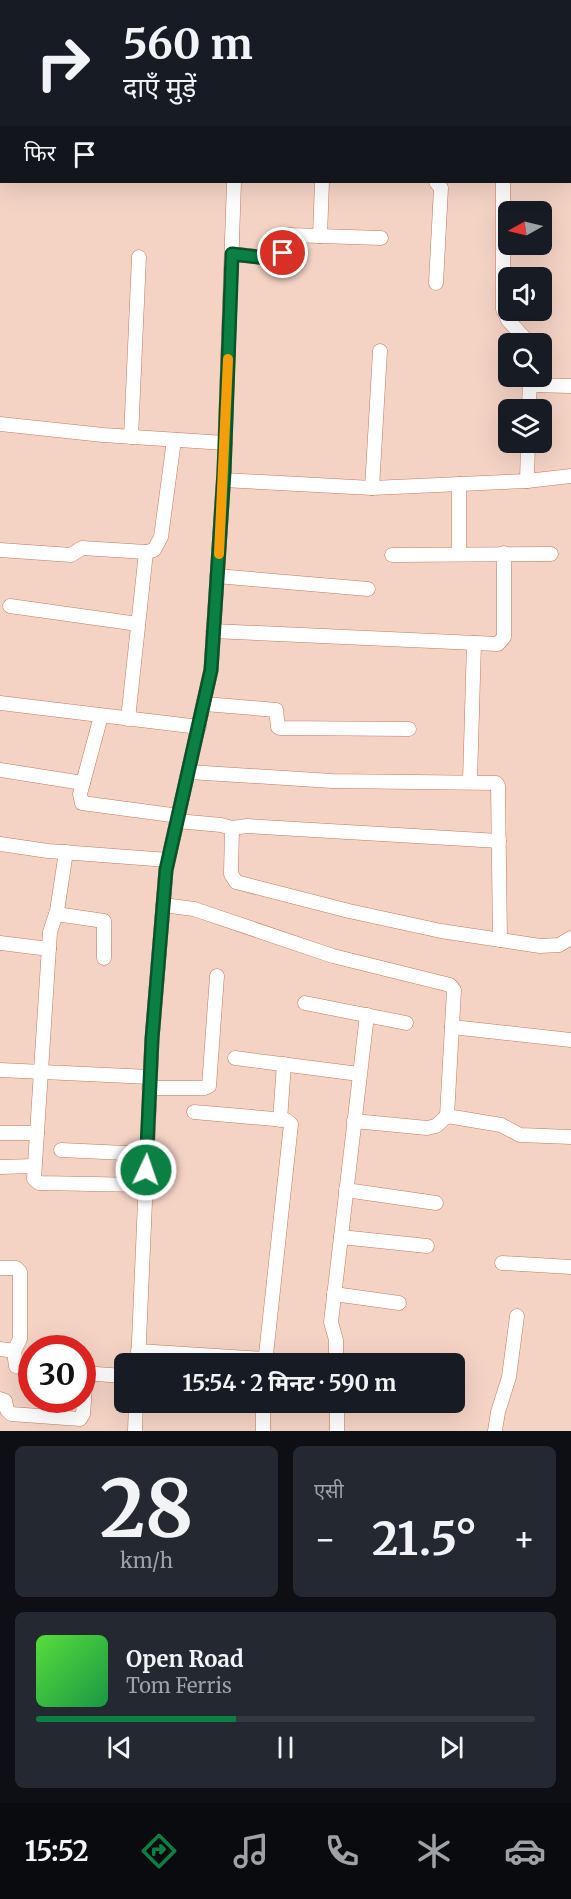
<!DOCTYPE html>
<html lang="hi">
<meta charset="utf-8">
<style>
body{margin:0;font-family:Merriweather,"Noto Sans Devanagari",serif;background:#242831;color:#f1f3f6;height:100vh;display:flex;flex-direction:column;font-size:22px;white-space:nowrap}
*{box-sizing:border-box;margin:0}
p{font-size:20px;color:#9ea1a6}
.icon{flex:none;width:33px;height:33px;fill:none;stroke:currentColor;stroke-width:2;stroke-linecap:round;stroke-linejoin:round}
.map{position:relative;height:1431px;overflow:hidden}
.side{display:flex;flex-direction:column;gap:15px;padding:15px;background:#0d0f14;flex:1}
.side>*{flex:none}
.top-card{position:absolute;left:0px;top:0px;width:572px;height:183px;box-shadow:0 6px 24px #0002;background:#171b24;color:#f1f3f6;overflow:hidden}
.needle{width:39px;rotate:262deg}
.controls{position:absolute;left:498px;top:201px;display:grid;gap:12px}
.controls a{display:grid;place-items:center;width:54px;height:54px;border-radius:9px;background:#171b24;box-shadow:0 6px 24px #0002;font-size:30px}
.speed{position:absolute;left:18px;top:1335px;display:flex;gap:12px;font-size:30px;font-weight:700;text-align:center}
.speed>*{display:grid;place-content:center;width:78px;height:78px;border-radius:50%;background:#171b24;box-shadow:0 6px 24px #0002;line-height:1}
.speed .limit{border:9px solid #d22;background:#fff;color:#111}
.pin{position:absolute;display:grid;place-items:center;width:51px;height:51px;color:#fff;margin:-26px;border:3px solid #fff;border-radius:50%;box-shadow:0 2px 6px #0007}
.me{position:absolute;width:66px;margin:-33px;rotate:3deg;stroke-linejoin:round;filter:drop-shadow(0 0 4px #0008)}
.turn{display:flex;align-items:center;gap:21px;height:126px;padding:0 24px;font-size:27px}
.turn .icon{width:78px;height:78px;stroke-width:2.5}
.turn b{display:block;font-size:42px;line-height:51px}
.then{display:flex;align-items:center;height:57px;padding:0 24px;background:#0003;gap:12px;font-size:22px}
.big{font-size:45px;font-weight:700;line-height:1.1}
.side .widget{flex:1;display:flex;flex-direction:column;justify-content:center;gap:9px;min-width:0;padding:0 21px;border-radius:9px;background:#242831}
.side .dial{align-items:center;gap:0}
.dial b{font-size:78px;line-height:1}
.song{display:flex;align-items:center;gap:18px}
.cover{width:72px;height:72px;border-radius:9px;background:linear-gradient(135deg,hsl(110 70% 55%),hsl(140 70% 35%))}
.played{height:6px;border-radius:3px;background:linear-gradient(90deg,#0b8043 40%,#363941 40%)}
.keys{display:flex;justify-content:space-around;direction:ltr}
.heat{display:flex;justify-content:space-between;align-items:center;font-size:33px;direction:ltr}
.side .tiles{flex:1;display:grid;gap:15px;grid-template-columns:1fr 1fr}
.widget:last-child{grid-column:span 2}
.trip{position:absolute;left:114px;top:1353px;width:351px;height:60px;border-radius:9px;background:#171b24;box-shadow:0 6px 24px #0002;font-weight:700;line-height:60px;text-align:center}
.tab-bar{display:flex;height:96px;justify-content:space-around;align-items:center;background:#090b0e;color:#9ea1a6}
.tab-bar .icon{width:42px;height:42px}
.tab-bar .active{color:#0b8043}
.tab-bar b{font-size:27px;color:#f1f3f6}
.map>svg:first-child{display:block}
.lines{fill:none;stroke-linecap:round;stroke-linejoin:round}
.stream{stroke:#3c7c5d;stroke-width:3}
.minor-casing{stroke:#c57a58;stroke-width:15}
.minor{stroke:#fff;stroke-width:14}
.route-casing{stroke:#07532c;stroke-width:15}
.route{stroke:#0b8043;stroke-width:10}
.slow{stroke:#f59e0b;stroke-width:10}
</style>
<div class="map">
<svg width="571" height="1431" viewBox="0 0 571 1431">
<rect width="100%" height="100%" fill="#f4d3c5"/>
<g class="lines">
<polyline class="stream" points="0,66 2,66"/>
<defs>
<g id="minor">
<polyline points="238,2 238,0"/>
<polyline points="412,2 412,0"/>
<polyline points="0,51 2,51"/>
<polyline points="570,54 571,54"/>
<polyline points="570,80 571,80"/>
<polyline points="503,182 503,309 508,320 530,344"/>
<polyline points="320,236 322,182"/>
<polyline points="232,254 279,259 283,253 284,238 289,235 381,238"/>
<polyline points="436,283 441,188 436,182"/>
<polyline points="530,385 571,386"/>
<polyline points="529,410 530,376"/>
<polyline points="0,424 103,435 225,443"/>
<polyline points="131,437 139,257"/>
<polyline points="224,480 372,488 527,481 571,476"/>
<polyline points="527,481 528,442"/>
<polyline points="372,488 380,351"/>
<polyline points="0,550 71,555 82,548 146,552 154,550 161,537 174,440"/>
<polyline points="459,554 459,484"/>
<polyline points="392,555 551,554"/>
<polyline points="217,576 368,589"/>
<polyline points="10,606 138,624"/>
<polyline points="213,631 498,644 504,637 504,553"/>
<polyline points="0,703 199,727"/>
<polyline points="205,704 276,710 278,727 280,728 409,729"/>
<polyline points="101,716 80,794 82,803 179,816"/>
<polyline points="128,719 146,552"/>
<polyline points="0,770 83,783"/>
<polyline points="189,772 332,781 496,783 498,786 500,940"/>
<polyline points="470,781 474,643"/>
<polyline points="177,821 221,825 232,828 231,874 236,882 349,911 441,931 540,946 559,945 571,938"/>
<polyline points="232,828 247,826 499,841"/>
<polyline points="0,844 48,851 168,860"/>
<polyline points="66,852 57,911 50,932 34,1179 39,1183 145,1185"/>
<polyline points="163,905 194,909 333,956 450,985 454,990 447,1116 501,1125 520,1135 571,1137"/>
<polyline points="56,914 104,921 104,958"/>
<polyline points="0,943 49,949"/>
<polyline points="305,1003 406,1023"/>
<polyline points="452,1027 571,1040"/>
<polyline points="235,1058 359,1074"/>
<polyline points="0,1070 150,1077"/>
<polyline points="149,1088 204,1088 209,1086 217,976"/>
<polyline points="194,1112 286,1120 291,1124 265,1364"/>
<polyline points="280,1120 284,1064"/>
<polyline points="354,1121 427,1128 436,1126 447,1116"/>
<polyline points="0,1133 37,1133"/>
<polyline points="61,1150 147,1154"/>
<polyline points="0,1167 34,1166"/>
<polyline points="346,1190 436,1203"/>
<polyline points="341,1237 427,1246"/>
<polyline points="502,1263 571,1267"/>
<polyline points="0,1268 16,1268 20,1272 20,1339 14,1351"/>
<polyline points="334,1294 399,1303"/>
<polyline points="0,1349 14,1351 16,1366 32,1369"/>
<polyline points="138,1351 265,1359"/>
<polyline points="336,1361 355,1364"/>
<polyline points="138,1364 152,1039 166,870 211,670 224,472 234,182"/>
<polyline points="336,1364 336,1340 331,1322 367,1015"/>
<polyline points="82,1373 124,1376"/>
<polyline points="0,1399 5,1401 7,1410 11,1414 80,1419 83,1414 86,1373"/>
<polyline points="263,1402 263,1431"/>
<polyline points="337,1402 337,1431"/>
<polyline points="135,1431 136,1402"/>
<polyline points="495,1431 498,1412 509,1377 517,1316"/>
</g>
</defs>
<use href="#minor" class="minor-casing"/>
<use href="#minor" class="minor"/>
</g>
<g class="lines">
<defs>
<polyline id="route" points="146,1170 152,1039 166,870 211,670 224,472 232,254 275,259 281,257 283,253"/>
</defs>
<use href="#route" class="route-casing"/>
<use href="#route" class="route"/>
<polyline class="slow" points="219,554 228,359"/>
</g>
</svg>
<div class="controls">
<a><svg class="needle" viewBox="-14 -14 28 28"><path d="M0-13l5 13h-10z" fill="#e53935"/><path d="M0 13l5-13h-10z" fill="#9ea1a6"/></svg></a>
<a><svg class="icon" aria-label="sound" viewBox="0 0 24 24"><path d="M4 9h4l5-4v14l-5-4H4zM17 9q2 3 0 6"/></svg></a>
<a><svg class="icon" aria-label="search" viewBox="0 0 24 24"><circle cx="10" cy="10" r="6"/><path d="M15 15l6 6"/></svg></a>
<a><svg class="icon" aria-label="layers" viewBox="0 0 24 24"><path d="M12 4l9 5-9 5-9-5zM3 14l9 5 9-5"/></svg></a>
</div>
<div class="speed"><div class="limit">30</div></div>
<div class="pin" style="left:283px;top:253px;background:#d93025"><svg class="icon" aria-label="arrive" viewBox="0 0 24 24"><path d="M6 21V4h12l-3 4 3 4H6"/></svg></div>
<svg class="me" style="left:146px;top:1170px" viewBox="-20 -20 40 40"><circle r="17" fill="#0b8043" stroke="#fff" stroke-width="3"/><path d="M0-11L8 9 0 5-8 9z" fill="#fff"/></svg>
<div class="trip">15:54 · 2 मिनट · 590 m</div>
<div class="top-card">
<div class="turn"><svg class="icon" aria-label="right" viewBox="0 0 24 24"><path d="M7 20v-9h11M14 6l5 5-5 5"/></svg><div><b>560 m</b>दाएँ मुड़ें</div></div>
<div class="then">फिर<svg class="icon" aria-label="arrive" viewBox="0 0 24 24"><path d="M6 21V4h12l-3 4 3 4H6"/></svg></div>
</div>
</div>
<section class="side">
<div class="tiles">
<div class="widget dial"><b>28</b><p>km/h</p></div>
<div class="widget"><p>एसी</p>
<div class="heat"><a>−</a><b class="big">21.5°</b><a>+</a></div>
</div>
<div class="widget">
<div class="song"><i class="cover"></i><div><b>Open Road</b><p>Tom Ferris</p></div></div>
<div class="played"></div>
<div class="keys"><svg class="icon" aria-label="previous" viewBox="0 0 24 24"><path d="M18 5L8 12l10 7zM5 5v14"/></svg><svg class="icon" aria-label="pause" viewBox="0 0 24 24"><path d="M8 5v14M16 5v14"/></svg><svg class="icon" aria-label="next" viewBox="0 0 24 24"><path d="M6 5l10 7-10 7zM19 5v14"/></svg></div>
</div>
</div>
</section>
<nav class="tab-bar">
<b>15:52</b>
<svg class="icon active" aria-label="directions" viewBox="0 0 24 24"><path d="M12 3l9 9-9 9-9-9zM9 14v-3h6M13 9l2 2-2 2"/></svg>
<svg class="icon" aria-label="music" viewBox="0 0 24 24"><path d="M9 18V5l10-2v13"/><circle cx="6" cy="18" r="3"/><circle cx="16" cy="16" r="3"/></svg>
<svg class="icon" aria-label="phone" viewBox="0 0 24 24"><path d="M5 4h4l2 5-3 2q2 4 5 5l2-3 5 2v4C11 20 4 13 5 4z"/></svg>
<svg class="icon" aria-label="climate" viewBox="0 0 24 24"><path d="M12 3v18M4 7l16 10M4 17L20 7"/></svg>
<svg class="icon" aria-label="car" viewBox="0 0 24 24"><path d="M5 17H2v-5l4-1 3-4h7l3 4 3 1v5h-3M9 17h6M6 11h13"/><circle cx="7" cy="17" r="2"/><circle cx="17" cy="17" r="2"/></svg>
</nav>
